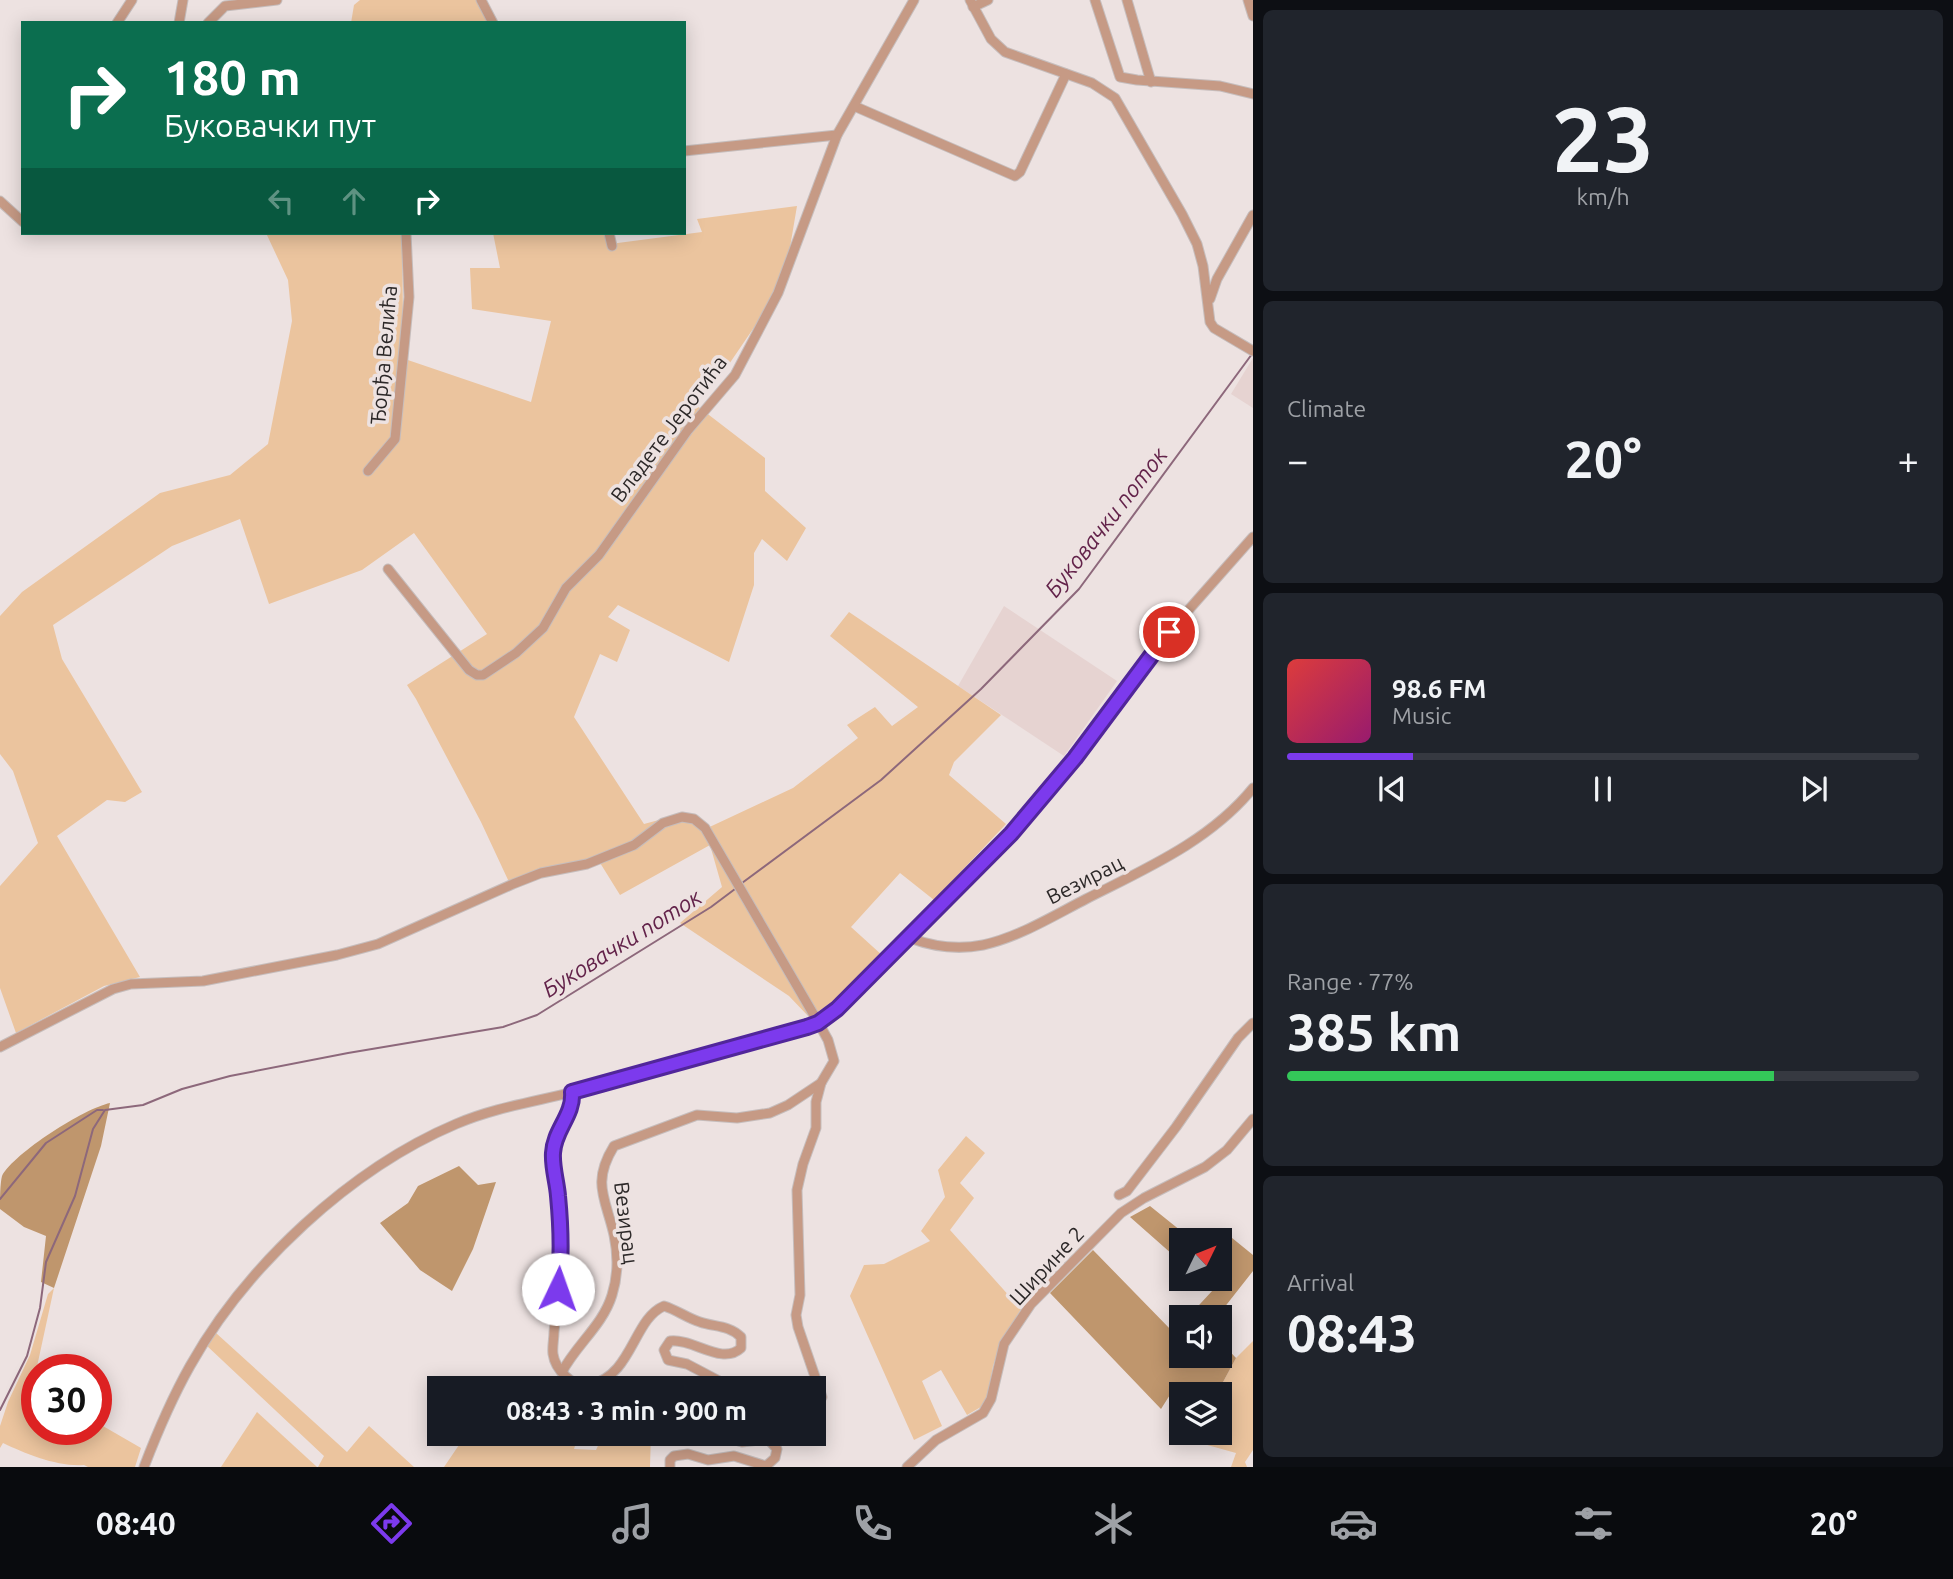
<!DOCTYPE html>
<meta charset="utf-8">
<style>
body{margin:0;font-family:Ubuntu,sans-serif;background:#20242c;color:#f1f3f6;height:100vh;display:flex;flex-direction:column;font-size:26px;white-space:nowrap}
*{box-sizing:border-box;margin:0}
p{font-size:23px;color:#9ea1a6}
.icon{flex:none;width:38px;height:38px;fill:none;stroke:currentColor;stroke-width:2;stroke-linecap:round;stroke-linejoin:round}
.map{position:relative;flex:1;overflow:hidden}
.sheet{display:flex;flex-direction:column;gap:10px;padding:10px;background:#0d0f14;width:700px}
.sheet>*{flex:none}
.top-card{position:absolute;left:21px;top:21px;width:665px;height:214px;border-radius:0px;box-shadow:0 4px 18px #0003;background:#0b6e4f;color:#fff;overflow:hidden}
.needle{width:46px;rotate:47deg}
.controls{position:absolute;left:1169px;top:1228px;display:grid;gap:14px}
.controls a{display:grid;place-items:center;width:63px;height:63px;border-radius:0px;background:#171b24;box-shadow:0 4px 18px #0003;font-size:35px}
.speed{position:absolute;left:21px;top:1354px;display:flex;gap:14px;font-size:35px;font-weight:700;text-align:center}
.speed>*{display:grid;place-content:center;width:91px;height:91px;border-radius:50%;background:#171b24;box-shadow:0 4px 18px #0003;line-height:1}
.speed .limit{border:10px solid #d22;background:#fff;color:#111}
.pin{position:absolute;display:grid;place-items:center;width:60px;height:60px;color:#fff;margin:-30px;border:4px solid #fff;border-radius:50%;box-shadow:0 2px 7px #0007}
.me{position:absolute;width:77px;margin:-38px;rotate:3deg;stroke-linejoin:round;filter:drop-shadow(0 0 5px #0008)}
.turn{display:flex;align-items:center;gap:24px;height:147px;padding:0 28px;font-size:32px}
.turn .icon{width:91px;height:91px;stroke-width:2.5}
.turn b{display:block;font-size:49px;line-height:60px}
.lanes{display:flex;align-items:center;height:66px;padding:0 28px;background:#0003;justify-content:center;gap:35px;direction:ltr}
.lanes .off{opacity:.35}
.big{font-size:52px;font-weight:700;line-height:1.1}
.sheet .widget{flex:1;display:flex;flex-direction:column;justify-content:center;gap:10px;min-width:0;padding:0 24px;border-radius:10px;background:#20242c}
.sheet .dial{align-items:center;gap:0}
.dial b{font-size:91px;line-height:1}
.song{display:flex;align-items:center;gap:21px}
.cover{width:84px;height:84px;border-radius:10px;background:linear-gradient(135deg,hsl(0 70% 55%),hsl(320 70% 35%))}
.played{height:7px;border-radius:4px;background:linear-gradient(90deg,#7c3aed 20%,#363941 20%)}
.keys{display:flex;justify-content:space-around;direction:ltr}
.heat{display:flex;justify-content:space-between;align-items:center;font-size:38px;direction:ltr}
.charge{height:10px;border-radius:5px;background:linear-gradient(90deg,#34c759 77%,#363941 0)}
.trip{position:absolute;left:427px;top:1376px;width:399px;height:70px;border-radius:0px;background:#171b24;box-shadow:0 4px 18px #0003;font-weight:700;line-height:70px;text-align:center}
.tabs{display:flex;height:112px;justify-content:space-around;align-items:center;background:#090b0e;color:#9ea1a6}
.tabs .icon{width:49px;height:49px}
.tabs .active{color:#7c3aed}
.tabs b{font-size:32px;color:#f1f3f6}
main{display:flex;flex:1;min-height:0}
.map>svg:first-child{display:block}
.built{fill:#e6d3d1}
.green{fill:#ebc49e}
.forest{fill:#bf966d}
.lines{fill:none;stroke-linecap:round;stroke-linejoin:round}
.stream{stroke:#8d687b;stroke-width:2}
.minor-casing{stroke:#c6bdbc;stroke-width:11}
.minor{stroke:#c69a85;stroke-width:9}
.route-casing{stroke:#51269a;stroke-width:18}
.route{stroke:#7c3aed;stroke-width:12}
.labels{text-anchor:middle;stroke-width:7;stroke-linejoin:round;paint-order:stroke}
.street-label{font-size:21px;fill:#2c2828;stroke:#ede2e1}
.water-label{font-size:23px;font-style:italic;fill:#63234a;stroke:#ede2e1}
</style>
<main>
<div class="map">
<svg width="1253" height="1467" viewBox="0 0 1253 1467">
<rect width="100%" height="100%" fill="#ede2e1"/>
<g class="built">
<polygon points="1253,358 1253,408 1231,394"/>
<polygon points="1004,606 1117,681 1064,756 958,686"/>
</g>
<g class="green">
<polygon points="360,0 480,0 492,23 351,23 354,5"/>
<polygon points="797,206 787,265 757,323 723,373 696,405 765,458 765,491 806,528 787,561 762,539 754,553 754,585 729,662 618,605 608,617 630,630 617,662 600,654 574,717 644,824 666,818 692,820 701,831 793,788 858,738 847,725 875,707 892,726 918,707 830,636 849,612 1001,715 954,762 949,775 1006,824 934,900 900,873 851,927 883,956 838,999 809,1017 789,996 680,923 722,887 710,845 620,895 597,858 509,882 481,822 416,699 407,685 487,634 414,533 362,570 269,604 240,519 172,546 53,625 62,659 142,792 125,802 107,800 57,836 140,977 104,986 16,1033 0,988 0,886 38,843 13,771 0,754 0,616 22,592 160,493 230,475 268,444 292,321 288,280 266,233 402,233 403,323 399,357 531,402 551,321 472,309 470,268 500,268 493,233 606,233 610,244 702,232 697,219"/>
<polygon points="966,1136 985,1153 960,1183 974,1198 950,1230 1021,1309 1000,1345 993,1366 986,1404 967,1415 941,1370 922,1381 942,1426 914,1440 850,1296 864,1265 884,1264 930,1241 921,1231 945,1197 938,1170"/>
<path d="M54 1288 33 1385 37 1388V1430H96V1422L141 1448 135 1467H88L84 1465C58 1467 26 1454 3 1443L0 1448V1426L8 1402 30 1355 48 1294Z"/>
<polygon points="216,1333 347,1452 369,1426 414,1467 318,1467 324,1456 206,1345"/>
<polygon points="1253,1341 1253,1450 1245,1462 1247,1467 1231,1467 1236,1453 1200,1443 1196,1437 1197,1433 1220,1433 1220,1395 1216,1395 1236,1358"/>
<polygon points="257,1412 317,1467 221,1467"/>
<polygon points="461,1433 579,1433 574,1449 596,1450 604,1433 651,1433 650,1467 444,1467 459,1445"/>
</g>
<g class="forest">
<path d="M110 1103 101 1146 54 1288 41 1282 46 1236 24 1227 0 1209C0 1199 0 1184 2 1176 14 1153 85 1108 110 1103Z"/>
<polygon points="459,1166 478,1185 496,1182 473,1249 452,1291 420,1270 380,1223 408,1203 418,1186"/>
<polygon points="1150,1206 1191,1239 1221,1229 1253,1255 1253,1271 1216,1318 1187,1318 1213,1290 1201,1279 1220,1279 1220,1241 1181,1241 1181,1262 1130,1217"/>
<polygon points="1093,1250 1173,1332 1181,1324 1181,1356 1220,1356 1220,1341 1236,1358 1216,1395 1181,1395 1181,1397 1173,1390 1161,1409 1050,1293"/>
</g>
<g class="lines">
<g class="stream">
<polyline points="742,883 881,780 981,689 1079,589 1252,354"/>
<polyline points="0,1199 46,1143 97,1110 103,1110"/>
<polyline points="0,1410 27,1356 40,1308 46,1262 75,1196 93,1129 105,1110 143,1105 182,1089 230,1076 348,1053 503,1027 537,1015 711,907 735,889"/>
</g>
<defs>
<g id="minor">
<polyline points="481,0 493,23"/>
<polyline points="970,0 991,39 1005,52 1092,83 1115,98 1182,214 1197,244 1203,266 1210,322 1214,328 1253,351"/>
<polyline points="1095,0 1120,77 1137,80 1220,86 1253,94"/>
<polyline points="1127,0 1151,82"/>
<polyline points="1248,0 1253,16"/>
<polyline points="973,7 988,0"/>
<polyline points="117,23 132,0"/>
<polyline points="179,23 183,0"/>
<polyline points="208,23 225,6 277,0"/>
<polyline points="854,106 1015,176 1020,172 1066,74"/>
<polyline points="684,151 837,135"/>
<polyline points="0,201 23,222"/>
<polyline points="609,233 612,246"/>
<polyline points="1210,299 1217,279 1253,215"/>
<polyline points="368,471 395,439 409,297 406,233"/>
<polyline points="388,569 469,670 477,675 483,675 516,653 543,628 566,588 599,555 688,430 735,375 778,293 837,135 914,0"/>
<path d="M910 938C934 947 958 950 983 945 1019 937 1053 916 1086 899 1145 869 1210 841 1253 788"/>
<path d="M0 1047 113 989 131 984 203 981 337 955 378 944 513 884 541 873 587 864 634 845 663 823 682 817 694 819 705 828 818 1022 828 1040 834 1061 821 1083 788 1105 770 1113 737 1118 697 1115 614 1146C591 1183 606 1199 614 1235 618 1254 618 1276 612 1295 603 1325 576 1345 562 1372"/>
<polyline points="821,1083 816,1102 816,1128 803,1164 797,1190 800,1295 796,1315 798,1327 822,1397"/>
<path d="M572 1092C574 1114 554 1129 553 1151 552 1166 557 1180 558 1194 561 1218 562 1245 561 1269 560 1290 556 1311 554 1332 554 1339 552 1347 553 1354 555 1369 573 1389 590 1385 633 1375 633 1319 664 1306 677 1310 687 1318 700 1322 714 1327 729 1325 741 1337V1348C722 1366 693 1338 670 1341L664 1350 668 1360 687 1364 723 1383 740 1388"/>
<polyline points="1119,1195 1127,1191 1176,1127 1238,1038 1253,1023"/>
<path d="M144 1467C157 1433 172 1398 190 1366 246 1266 350 1169 456 1124 493 1108 533 1102 573 1092 651 1071 729 1048 807 1027L818 1022 837 1009 1011 834 1075 758 1169 632 1253 537"/>
<polyline points="670,1467 670,1460 674,1456 688,1454 708,1460 734,1456 766,1466 775,1458 777,1449 768,1439 742,1442 713,1433"/>
<polyline points="907,1467 936,1440 983,1413 991,1399 1004,1344 1031,1304 1121,1213 1144,1198 1205,1167 1227,1150 1253,1119"/>
</g>
</defs>
<use href="#minor" class="minor-casing"/>
<use href="#minor" class="minor"/>
</g>
<g class="lines">
<defs>
<path id="route" d="M558 1289C562 1259 561 1227 558 1196 557 1182 552 1167 553 1153 554 1130 574 1115 572 1092L807 1027 818 1023 837 1009 1011 834 1075 758 1169 632"/>
</defs>
<use href="#route" class="route-casing"/>
<use href="#route" class="route"/>
</g>
<g class="labels">
<g class="street-label">
<text transform="translate(384 355) rotate(-85)" y="7">Ђорђа Велића</text>
<text transform="translate(669 429) rotate(-53)" y="7">Владете Јеротића</text>
<text transform="translate(1085 880) rotate(-27)" y="7">Везирац</text>
<text transform="translate(626 1223) rotate(83)" y="7">Везирац</text>
<text transform="translate(1047 1266) rotate(-47)" y="7">Ширине 2</text>
</g>
<g class="water-label">
<text transform="translate(1106 522) rotate(-52)" y="8">Буковачки поток</text>
<text transform="translate(622 943) rotate(-32)" y="8">Буковачки поток</text>
</g>
</g>
</svg>
<div class="controls">
<a><svg class="needle" viewBox="-14 -14 28 28"><path d="M0-13l5 13h-10z" fill="#e53935"/><path d="M0 13l5-13h-10z" fill="#9ea1a6"/></svg></a>
<a><svg class="icon" aria-label="sound" viewBox="0 0 24 24"><path d="M4 9h4l5-4v14l-5-4H4zM17 9q2 3 0 6"/></svg></a>
<a><svg class="icon" aria-label="layers" viewBox="0 0 24 24"><path d="M12 4l9 5-9 5-9-5zM3 14l9 5 9-5"/></svg></a>
</div>
<div class="speed"><div class="limit">30</div></div>
<div class="pin" style="left:1169px;top:632px;background:#d93025"><svg class="icon" aria-label="arrive" viewBox="0 0 24 24"><path d="M6 21V4h12l-3 4 3 4H6"/></svg></div>
<svg class="me" style="left:558px;top:1289px" viewBox="-20 -20 40 40"><circle r="19" fill="#fff"/><path d="M0-13L10 11 0 6-10 11z" fill="#7c3aed"/></svg>
<div class="trip">08:43 · 3 min · 900 m</div>
<div class="top-card">
<div class="turn"><svg class="icon" aria-label="right" viewBox="0 0 24 24"><path d="M7 20v-9h11M14 6l5 5-5 5"/></svg><div><b>180 m</b>Буковачки пут</div></div>
<div class="lanes"><svg class="icon off" aria-label="left" viewBox="0 0 24 24"><path d="M17 20v-9H6M10 6l-5 5 5 5"/></svg><svg class="icon off" aria-label="ahead" viewBox="0 0 24 24"><path d="M12 20V5M6 11l6-6 6 6"/></svg><svg class="icon" aria-label="right" viewBox="0 0 24 24"><path d="M7 20v-9h11M14 6l5 5-5 5"/></svg></div>
</div>
</div>
<section class="sheet">
<div class="widget dial"><b>23</b><p>km/h</p></div>
<div class="widget"><p>Climate</p>
<div class="heat"><a>−</a><b class="big">20°</b><a>+</a></div>
</div>
<div class="widget">
<div class="song"><i class="cover"></i><div><b>98.6 FM</b><p>Music</p></div></div>
<div class="played"></div>
<div class="keys"><svg class="icon" aria-label="previous" viewBox="0 0 24 24"><path d="M18 5L8 12l10 7zM5 5v14"/></svg><svg class="icon" aria-label="pause" viewBox="0 0 24 24"><path d="M8 5v14M16 5v14"/></svg><svg class="icon" aria-label="next" viewBox="0 0 24 24"><path d="M6 5l10 7-10 7zM19 5v14"/></svg></div>
</div>
<div class="widget"><p>Range · 77%</p><b class="big">385 km</b><div class="charge"></div></div>
<div class="widget"><p>Arrival</p><b class="big">08:43</b></div>
</section>
</main>
<nav class="tabs">
<b>08:40</b>
<svg class="icon active" aria-label="directions" viewBox="0 0 24 24"><path d="M12 3l9 9-9 9-9-9zM9 14v-3h6M13 9l2 2-2 2"/></svg>
<svg class="icon" aria-label="music" viewBox="0 0 24 24"><path d="M9 18V5l10-2v13"/><circle cx="6" cy="18" r="3"/><circle cx="16" cy="16" r="3"/></svg>
<svg class="icon" aria-label="phone" viewBox="0 0 24 24"><path d="M5 4h4l2 5-3 2q2 4 5 5l2-3 5 2v4C11 20 4 13 5 4z"/></svg>
<svg class="icon" aria-label="climate" viewBox="0 0 24 24"><path d="M12 3v18M4 7l16 10M4 17L20 7"/></svg>
<svg class="icon" aria-label="car" viewBox="0 0 24 24"><path d="M5 17H2v-5l4-1 3-4h7l3 4 3 1v5h-3M9 17h6M6 11h13"/><circle cx="7" cy="17" r="2"/><circle cx="17" cy="17" r="2"/></svg>
<svg class="icon" aria-label="filters" viewBox="0 0 24 24"><path d="M4 7h16M4 17h16"/><circle cx="9" cy="7" r="2"/><circle cx="15" cy="17" r="2"/></svg>
<b>20°</b>
</nav>
